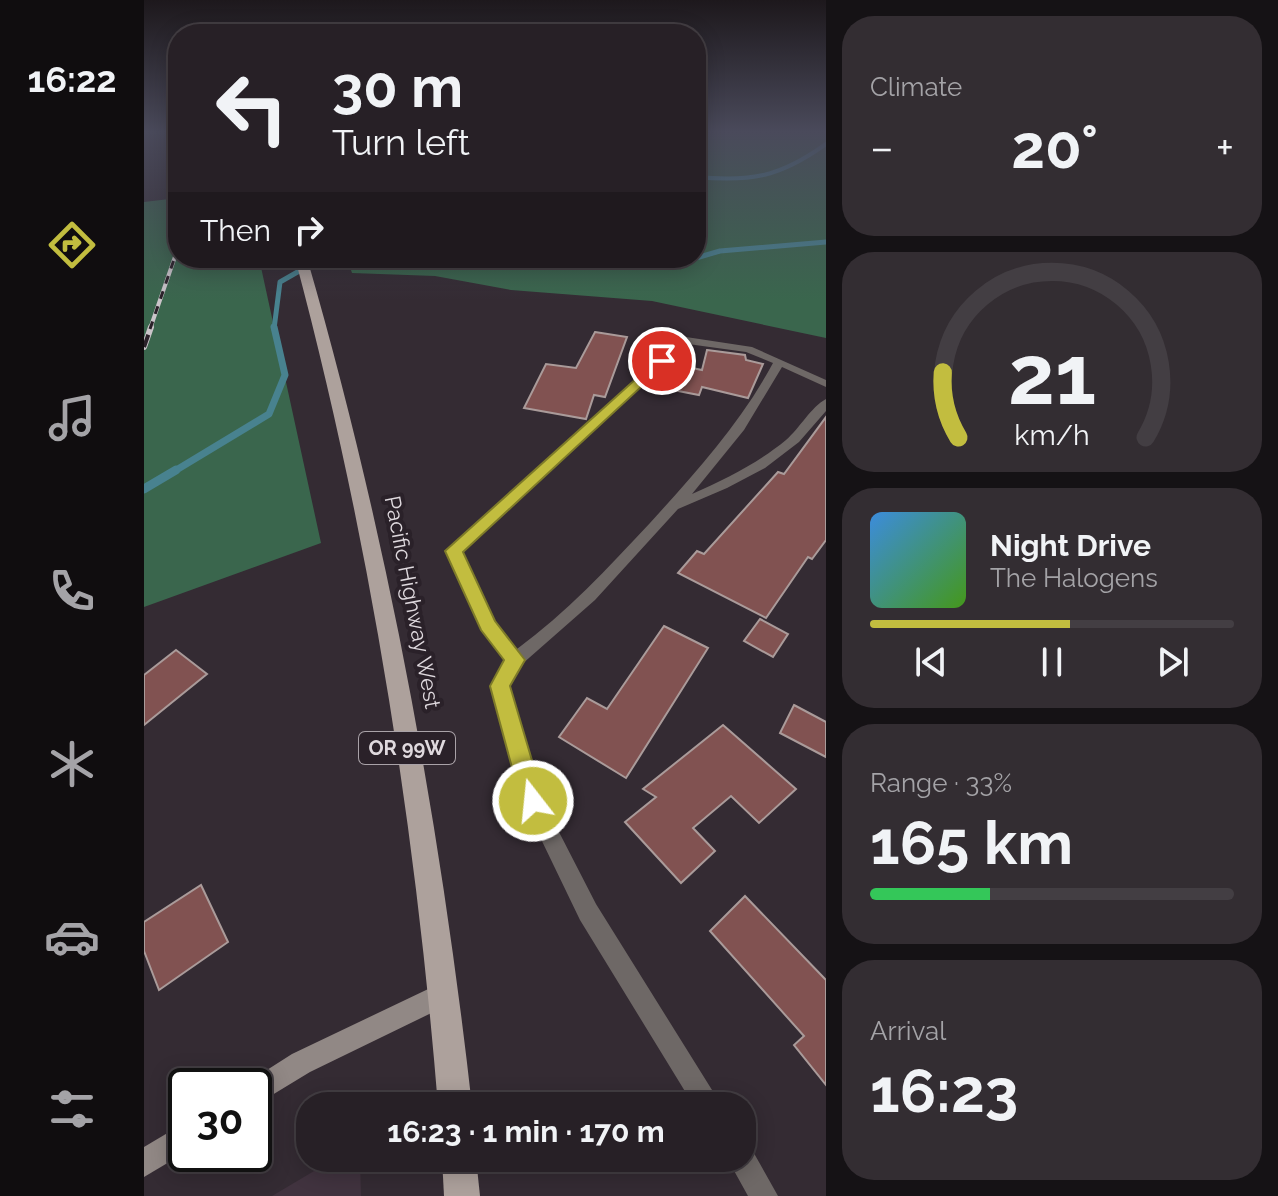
<!DOCTYPE html>
<meta charset="utf-8">
<style>
body{margin:0;font-family:Raleway,sans-serif;background:#332d32;color:#f1f3f6;height:100vh;display:flex;flex-direction:column;font-size:30px;white-space:nowrap}
*{box-sizing:border-box;margin:0}
p{font-size:26px;color:#a4a3a7}
.icon{flex:none;width:44px;height:44px;fill:none;stroke:currentColor;stroke-width:2;stroke-linecap:round;stroke-linejoin:round}
.map{position:relative;flex:1;overflow:hidden}
.details{display:flex;flex-direction:column;gap:16px;padding:16px;background:#151215;width:452px}
.details>*{flex:none}
.top-card{position:absolute;left:24px;top:24px;width:538px;height:244px;border-radius:32px;box-shadow:0 4px 20px #0003,0 0 0 2px #433e43;background:#272026;color:#f1f3f6;overflow:hidden}
.speed{position:absolute;left:24px;top:1068px;display:flex;gap:16px;font-size:40px;font-weight:700;text-align:center}
.speed>*{display:grid;place-content:center;width:104px;height:104px;border-radius:50%;background:#272026;box-shadow:0 4px 20px #0003,0 0 0 2px #433e43;line-height:1}
.speed .limit{border:4px solid #111;border-radius:12px;background:#fff;color:#111}
.pin{position:absolute;display:grid;place-items:center;width:68px;height:68px;color:#fff;margin:-34px;border:4px solid #fff;border-radius:50%;box-shadow:0 2px 8px #0007}
.me{position:absolute;width:88px;margin:-44px;rotate:344deg;stroke-linejoin:round;filter:drop-shadow(0 0 6px #0008)}
.turn{display:flex;align-items:center;gap:28px;height:168px;padding:0 32px;font-size:36px}
.turn .icon{width:104px;height:104px;stroke-width:2.5}
.turn b{display:block;font-size:56px;line-height:68px}
.then{display:flex;align-items:center;height:76px;padding:0 32px;background:#0003;gap:16px;font-size:30px}
.big{font-size:60px;font-weight:700;line-height:1.1}
.details .tile{flex:1;display:flex;flex-direction:column;justify-content:center;gap:12px;min-width:0;padding:0 28px;border-radius:32px;background:#332d32}
.details .dial{align-items:center;gap:0}
.dial svg{height:208px;overflow:visible;fill:none;stroke:#433e43;stroke-width:7;stroke-linecap:round;text-anchor:middle}
.dial text{fill:#f1f3f6;stroke:none}
.song{display:flex;align-items:center;gap:24px}
.cover{width:96px;height:96px;border-radius:12px;background:linear-gradient(135deg,hsl(210 70% 55%),hsl(100 70% 35%))}
.played{height:8px;border-radius:4px;background:linear-gradient(90deg,#c2bd3f 55%,#433e43 55%)}
.keys{display:flex;justify-content:space-around;direction:ltr}
.heat{display:flex;justify-content:space-between;align-items:center;font-size:44px;direction:ltr}
.charge{height:12px;border-radius:6px;background:linear-gradient(90deg,#34c759 33%,#433e43 0)}
.trip{position:absolute;left:152px;top:1092px;width:460px;height:80px;border-radius:32px;background:#272026;box-shadow:0 4px 20px #0003,0 0 0 2px #433e43;font-weight:700;line-height:80px;text-align:center}
main{display:flex;flex:1;min-height:0}
.menu{display:flex;flex-direction:column;width:144px;justify-content:space-around;align-items:center;background:#100d0f;color:#a4a3a7}
.menu .icon{width:56px;height:56px}
.menu .on{color:#c2bd3f}
.menu b{font-size:36px;color:#f1f3f6}
.map>svg:first-child{display:block}
.built{fill:#41333f}
.forest{fill:#3a664d}
.lines{fill:none;stroke-linecap:round;stroke-linejoin:round}
.stream-far3{stroke:#48828f;stroke-width:4}
.stream-far2{stroke:#48828f;stroke-width:5}
.stream-far1{stroke:#48828f;stroke-width:7}
.stream{stroke:#48828f;stroke-width:9}
.building{fill:#815251;stroke:#aa9b9a;stroke-width:2}
.lane{fill:#6e6866;fill-rule:evenodd}
.street{fill:#6e6866;fill-rule:evenodd}
.secondary{fill:#918885;fill-rule:evenodd}
.primary{fill:#ada19c;fill-rule:evenodd}
.rail-far1-casing{stroke:#cac4c9;stroke-width:4}
.rail-casing{stroke:#cac4c9;stroke-width:6}
.rail-far1{stroke:#2a2129;stroke-width:3;stroke-dasharray:8;stroke-linecap:butt}
.rail{stroke:#2a2129;stroke-width:4;stroke-dasharray:13;stroke-linecap:butt}
.route{fill:#c2bd3f;stroke:#7e7b29;stroke-width:2}
.labels{text-anchor:middle;stroke-width:8;stroke-linejoin:round;paint-order:stroke}
.shield{fill:#2a2129;stroke:#a9a2a8;stroke-width:2}
.shield-label{font-size:20px;font-weight:bold;fill:#dfd9de}
.street-label{font-size:22px;fill:#dfd9de;stroke:#2a2129}
</style>
<main>
<nav class="menu">
<b>16:22</b>
<svg class="icon on" aria-label="directions" viewBox="0 0 24 24"><path d="M12 3l9 9-9 9-9-9zM9 14v-3h6M13 9l2 2-2 2"/></svg>
<svg class="icon" aria-label="music" viewBox="0 0 24 24"><path d="M9 18V5l10-2v13"/><circle cx="6" cy="18" r="3"/><circle cx="16" cy="16" r="3"/></svg>
<svg class="icon" aria-label="phone" viewBox="0 0 24 24"><path d="M5 4h4l2 5-3 2q2 4 5 5l2-3 5 2v4C11 20 4 13 5 4z"/></svg>
<svg class="icon" aria-label="climate" viewBox="0 0 24 24"><path d="M12 3v18M4 7l16 10M4 17L20 7"/></svg>
<svg class="icon" aria-label="car" viewBox="0 0 24 24"><path d="M5 17H2v-5l4-1 3-4h7l3 4 3 1v5h-3M9 17h6M6 11h13"/><circle cx="7" cy="17" r="2"/><circle cx="17" cy="17" r="2"/></svg>
<svg class="icon" aria-label="filters" viewBox="0 0 24 24"><path d="M4 7h16M4 17h16"/><circle cx="9" cy="7" r="2"/><circle cx="15" cy="17" r="2"/></svg>
</nav>
<div class="map">
<svg width="682" height="1196" viewBox="0 0 682 1196">
<rect width="100%" height="100%" fill="#342b33"/>
<polygon class="built" points="192,1158 216,1158 217,1196 128,1196"/>
<g class="forest">
<polygon points="552,133 682,133 682,338 508,301 367,290 291,276 208,273 203,258 552,258"/>
<polygon points="34,198 34,258 115,258 177,543 0,607 0,202"/>
</g>
<g class="lines">
<path class="stream-far3" d="M552 177C608 182 636 177 682 144"/>
<g class="stream-far2">
<polyline points="447,258 499,267 552,258"/>
<polyline points="552,258 576,251 682,242"/>
<polyline points="130,329 136,282 178,258"/>
</g>
<polyline class="stream-far1" points="29,472 125,414 141,375 130,327"/>
<polyline class="stream" points="0,489 32,470"/>
</g>
<g class="building">
<polygon points="451,332 483,337 461,397 450,395 442,419 380,408 402,364 432,368"/>
<polygon points="563,350 601,355 602,360 619,364 604,398 558,387 555,395 529,390 538,366 558,370"/>
<polygon points="682,417 682,540 668,559 664,557 622,618 534,573 553,551 560,554 634,472 640,474"/>
<polygon points="616,619 644,634 629,657 600,641"/>
<polygon points="520,626 564,648 482,778 415,737 443,698 463,709"/>
<polygon points="32,650 63,674 0,725 0,675"/>
<polygon points="650,705 682,722 682,757 636,733"/>
<polygon points="579,725 652,789 615,823 587,796 549,828 571,851 537,883 481,822 512,797 499,789"/>
<polygon points="57,885 84,942 15,990 0,951 0,922"/>
<polygon points="601,896 682,980 682,1085 650,1045 660,1036 566,931"/>
</g>
<g class="lines">
<path class="lane" d="M542 337 608 347 682 380V387L638 367 600 430 548 494C582 479 614 463 642 440 656 428 667 407 682 399V411L655 442 621 468 583 488 534 509 451 600 377 665 371 667 365 665 337 630 301 551ZM544 344 602 352 629 363C596 424 552 472 506 523 464 568 422 613 373 649L350 621 317 552Z"/>
<g class="street">
<polygon points="371,653 377,655 380,660 365,686 398,799 452,904 578,1106 550,1106 436,920 382,808 347,686 365,655"/>
<polygon points="598,1145 607,1148 634,1196 604,1196 583,1158 598,1158"/>
</g>
<g class="secondary">
<polygon points="301,981 310,984 313,993 310,1002 166,1072 110,1106 110,1086 100,1086 101,1084 148,1054"/>
<polygon points="42,1122 42,1152 0,1177 0,1147"/>
</g>
<g class="primary">
<path d="M151 258H163C243 534 296 820 328 1106H294C271 821 225 535 151 258Z"/>
<polygon points="298,1158 332,1158 336,1196 300,1196"/>
</g>
<defs>
<polyline id="rail-far1" points="6,329 34,248"/>
<polyline id="rail" points="0,347 7,327"/>
</defs>
<use href="#rail-far1" class="rail-far1-casing"/>
<use href="#rail" class="rail-casing"/>
<use href="#rail-far1" class="rail-far1"/>
<use href="#rail" class="rail"/>
</g>
<linearGradient id="sky" x2="0" y2="1"><stop stop-color="#1d181c"/><stop offset="0.44" stop-color="#4a4a5b"/><stop offset="1" stop-color="#4a4a5b" stop-opacity="0"/></linearGradient>
<rect width="682" height="300" fill="url(#sky)"/>
<polygon class="route" points="514,359 525,361 319,552 351,621 381,660 366,686 400,801 397,809 389,812 380,809 377,801 346,686 360,660 337,630 301,551"/>
<g class="labels">
<rect class="shield" x="215" y="732" width="96" height="32" rx="6"/>
<g class="shield-label">
<text x="263" y="755">OR 99W</text>
</g>
<g class="street-label">
<text transform="translate(269 602) rotate(79)" y="8">Pacific Highway West</text>
</g>
</g>
</svg>
<div class="speed"><div class="limit">30</div></div>
<div class="pin" style="left:518px;top:361px;background:#d93025"><svg class="icon" aria-label="arrive" viewBox="0 0 24 24"><path d="M6 21V4h12l-3 4 3 4H6"/></svg></div>
<svg class="me" style="left:389px;top:801px" viewBox="-20 -20 40 40"><circle r="17" fill="#c2bd3f" stroke="#fff" stroke-width="3"/><path d="M0-11L8 9 0 5-8 9z" fill="#fff"/></svg>
<div class="trip">16:23 · 1 min · 170 m</div>
<div class="top-card">
<div class="turn"><svg class="icon" aria-label="left" viewBox="0 0 24 24"><path d="M17 20v-9H6M10 6l-5 5 5 5"/></svg><div><b>30 m</b>Turn left</div></div>
<div class="then">Then<svg class="icon" aria-label="right" viewBox="0 0 24 24"><path d="M7 20v-9h11M14 6l5 5-5 5"/></svg></div>
</div>
</div>
<section class="details">
<div class="tile"><p>Climate</p>
<div class="heat"><a>−</a><b class="big">20°</b><a>+</a></div>
</div>
<div class="tile dial"><svg viewBox="0 0 100 80">
<path d="M14 69A42 42 0 1 1 86 69"/>
<path d="M14 69A42 42 0 0 1 8 44" stroke="#c2bd3f"/>
<text x="50" y="56" font-size="32" font-weight="700">21</text>
<text x="50" y="72" font-size="11">km/h</text>
</svg></div>
<div class="tile">
<div class="song"><i class="cover"></i><div><b>Night Drive</b><p>The Halogens</p></div></div>
<div class="played"></div>
<div class="keys"><svg class="icon" aria-label="previous" viewBox="0 0 24 24"><path d="M18 5L8 12l10 7zM5 5v14"/></svg><svg class="icon" aria-label="pause" viewBox="0 0 24 24"><path d="M8 5v14M16 5v14"/></svg><svg class="icon" aria-label="next" viewBox="0 0 24 24"><path d="M6 5l10 7-10 7zM19 5v14"/></svg></div>
</div>
<div class="tile"><p>Range · 33%</p><b class="big">165 km</b><div class="charge"></div></div>
<div class="tile"><p>Arrival</p><b class="big">16:23</b></div>
</section>
</main>
